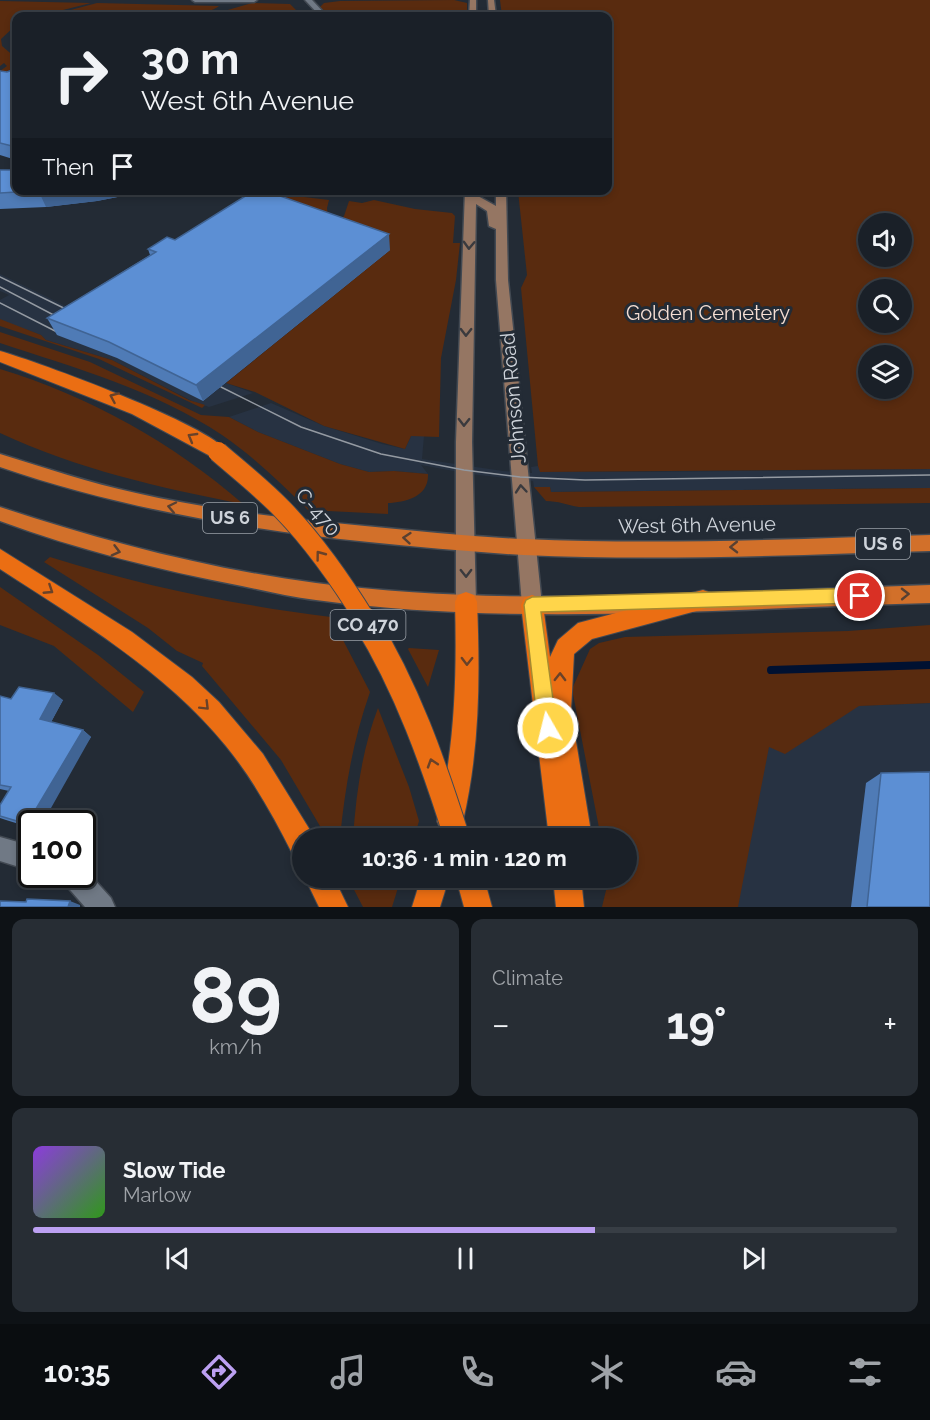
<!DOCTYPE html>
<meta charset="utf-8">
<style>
body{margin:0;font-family:Raleway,sans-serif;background:#272d34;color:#f1f3f6;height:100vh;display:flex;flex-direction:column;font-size:22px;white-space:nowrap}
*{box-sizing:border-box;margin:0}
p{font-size:20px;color:#9fa3a8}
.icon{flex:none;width:33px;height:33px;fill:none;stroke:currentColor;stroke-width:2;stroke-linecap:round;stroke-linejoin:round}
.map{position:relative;height:907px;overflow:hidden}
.side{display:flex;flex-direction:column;gap:12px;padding:12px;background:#0e1216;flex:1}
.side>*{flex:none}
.top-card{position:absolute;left:12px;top:12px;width:600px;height:183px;border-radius:12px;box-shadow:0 3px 9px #0003,0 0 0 2px #383e45;background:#1a2028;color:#f1f3f6;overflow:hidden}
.buttons{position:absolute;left:858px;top:213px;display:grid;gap:12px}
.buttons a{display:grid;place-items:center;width:54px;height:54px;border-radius:50%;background:#1a2028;box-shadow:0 3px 9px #0003,0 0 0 2px #383e45;font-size:30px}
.speed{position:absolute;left:18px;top:810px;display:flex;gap:12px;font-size:30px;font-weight:700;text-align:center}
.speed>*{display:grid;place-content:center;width:78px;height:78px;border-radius:50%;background:#1a2028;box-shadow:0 3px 9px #0003,0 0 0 2px #383e45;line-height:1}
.speed .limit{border:3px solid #111;border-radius:9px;background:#fff;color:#111}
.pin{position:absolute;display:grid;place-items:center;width:51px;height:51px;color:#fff;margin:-26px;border:3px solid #fff;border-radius:50%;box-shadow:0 2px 6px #0007}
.me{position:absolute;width:66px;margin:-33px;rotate:352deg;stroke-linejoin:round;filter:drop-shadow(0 0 4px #0008)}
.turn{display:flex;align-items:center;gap:21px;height:126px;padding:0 30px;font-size:27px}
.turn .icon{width:78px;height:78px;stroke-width:2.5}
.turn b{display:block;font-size:42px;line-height:51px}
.then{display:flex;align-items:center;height:57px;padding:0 30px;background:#0003;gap:12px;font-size:22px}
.big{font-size:45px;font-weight:700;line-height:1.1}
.side .tile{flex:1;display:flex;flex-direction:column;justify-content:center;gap:9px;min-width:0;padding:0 21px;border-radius:12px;background:#272d34}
.side .dial{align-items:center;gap:0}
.dial b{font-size:78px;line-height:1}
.song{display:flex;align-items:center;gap:18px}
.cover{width:72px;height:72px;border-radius:9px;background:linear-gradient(135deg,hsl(270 70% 55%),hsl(110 70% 35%))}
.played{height:6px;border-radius:3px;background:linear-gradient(90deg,#bca0f2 65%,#383e45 65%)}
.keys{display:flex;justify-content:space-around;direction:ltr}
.heat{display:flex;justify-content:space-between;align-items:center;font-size:33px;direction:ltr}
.side .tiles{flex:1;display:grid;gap:12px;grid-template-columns:1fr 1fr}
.tile:last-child{grid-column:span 2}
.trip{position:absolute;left:292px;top:828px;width:345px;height:60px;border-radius:30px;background:#1a2028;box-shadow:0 3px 9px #0003,0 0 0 2px #383e45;font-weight:700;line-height:60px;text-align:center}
.menu{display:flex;height:96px;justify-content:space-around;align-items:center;background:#0a0d10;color:#9fa3a8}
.menu .icon{width:42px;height:42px}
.menu .selected{color:#bca0f2}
.menu b{font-size:27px;color:#f1f3f6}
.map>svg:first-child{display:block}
.built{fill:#273242}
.green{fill:#592b0f;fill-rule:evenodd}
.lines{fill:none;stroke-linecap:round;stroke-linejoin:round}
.stream{stroke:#001131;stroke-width:8}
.minor-casing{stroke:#424952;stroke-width:3}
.tertiary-casing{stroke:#424952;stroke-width:3}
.secondary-casing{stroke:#424952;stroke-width:3}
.trunk-casing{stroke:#424952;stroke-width:3}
.motorway-casing{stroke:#424952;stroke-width:2}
.minor{fill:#707985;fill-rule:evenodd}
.tertiary{fill:#707985;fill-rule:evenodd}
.secondary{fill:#957663;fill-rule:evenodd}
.trunk{fill:#d2702a;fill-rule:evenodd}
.motorway{fill:#eb6e13;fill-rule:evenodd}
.tram{stroke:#949aa2;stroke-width:1.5}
.motorway-bridge-far1-casing{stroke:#424952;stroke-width:22;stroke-linecap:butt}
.motorway-bridge-casing{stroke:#424952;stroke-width:27;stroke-linecap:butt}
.motorway-bridge-far1{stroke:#eb6e13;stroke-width:20}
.motorway-bridge{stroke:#eb6e13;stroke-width:25}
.wall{fill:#4f7bb6}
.shaded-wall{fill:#406494}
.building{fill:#5c8fd4;stroke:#406494;stroke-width:1.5}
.oneway{stroke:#3a3a3e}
.oneway2{stroke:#694229}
.oneway3{stroke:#584032}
.route{fill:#ffd54a;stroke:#a68a30;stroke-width:1.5}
.labels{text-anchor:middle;stroke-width:6;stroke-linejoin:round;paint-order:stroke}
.shield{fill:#232b35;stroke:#9ba1a8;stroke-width:1.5}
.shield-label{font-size:18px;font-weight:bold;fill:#ced3da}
.park-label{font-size:20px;fill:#f5ded3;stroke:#232b35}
.street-label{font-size:20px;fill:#ced3da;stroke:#232b35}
</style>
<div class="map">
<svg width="930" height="907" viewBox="0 0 930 907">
<rect width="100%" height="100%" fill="#232b35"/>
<g class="built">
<polygon points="0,274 86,316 117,358 203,401 226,383 253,393 209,407 192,401 112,360 46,340 41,335 3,322 0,319 0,300 9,295 0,291"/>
<polygon points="271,403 324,426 382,444 405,449 411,436 424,436 422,459 503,471 532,473 531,467 538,466 541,472 634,472 930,469 930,488 551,492 550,487 534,487 533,481 470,474 421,465 428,474 394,471 369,472 340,464 258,432 229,417"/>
<polygon points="930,703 930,907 660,907 693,712"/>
</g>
<g class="green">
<polygon points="454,0 467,3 467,16 330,16 320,7 324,3 340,1"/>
<path d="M500 0H930V469L540 472 538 466 521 288 527 275 518 191 608 190V16H502ZM868 224H902V256H868ZM868 290H902V322H868ZM868 356H902V388H868Z"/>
<polygon points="0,1 91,3 39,16 16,16 16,25 1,39 2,46 16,58 16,66 12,65 16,67 5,72 0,71 7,66 4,63 0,66"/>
<path d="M97 3 219 6C196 25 82 16 48 16Z"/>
<polygon points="252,3 290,4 302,16 207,16"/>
<polygon points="289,192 296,196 329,200 327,208 328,218 274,195"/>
<polygon points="374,200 415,209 452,213 455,216 453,243 460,243 456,280 441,358 439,437 411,436 405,449 324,426 255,392 226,383 390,250 339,222 344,216 349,201 362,203"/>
<polygon points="0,319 41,335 46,340 112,360 189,400 205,405 202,408 99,359 0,326"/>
<path d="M0 332 90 362 201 415 229 417 258 432 340 464 369 472 394 471 428 474C429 497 405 502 388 503V514L308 510C281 483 254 457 222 435 155 390 75 368 0 343Z"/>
<path d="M0 369C89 396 173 443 243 504 160 488 77 469 0 433Z"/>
<path d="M534 487H550L551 492 930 488V503L579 507C567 505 558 501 546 501Z"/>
<path d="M50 557C142 586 235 605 331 617L370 692C353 740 345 788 340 838H327L281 760 202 666 203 663 177 651 148 628 44 562Z"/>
<polygon points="0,587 98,655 144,692 133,712 54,646 0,625"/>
<polygon points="930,625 930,703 859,706 785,754 769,747 738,907 602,907 609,878 627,878 627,838 601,838 572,689 590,649 599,643 625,637 848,631"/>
<polygon points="409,648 439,650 428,687 408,649"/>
<path d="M378 708 409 787 419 821 414 838H353C356 794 362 750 378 708Z"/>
<polygon points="350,878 401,878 392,907 363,907 350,882"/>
</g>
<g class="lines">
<polyline class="stream" points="771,670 930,665"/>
<defs>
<g id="minor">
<polygon points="305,0 312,0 327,16 320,16"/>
<polygon points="0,837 32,846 32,871 0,861"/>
<polygon points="82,866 111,898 115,907 85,907 64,883 61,874 82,874"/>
</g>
<polygon id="tertiary" points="192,0 257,0 254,2 195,2"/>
<g id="secondary">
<polygon points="470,0 476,0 476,16 469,16"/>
<polygon points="488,0 494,0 496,16 489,16"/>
<polygon points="465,190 476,190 476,195 496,206 496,190 506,190 508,280 542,605 539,611 532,614 525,611 522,605 496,280 496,229 489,226 487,211 476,204 472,442 476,602 473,608 466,611 459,608 456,602 456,442"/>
</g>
<g id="trunk">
<path d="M0 454C45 468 90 483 136 493 211 510 288 519 365 526 418 531 471 537 524 539 659 545 795 539 930 535V551C795 555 659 561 524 555 472 552 421 547 369 542 243 529 120 508 0 467Z"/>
<path d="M0 507C102 541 209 569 316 583 519 609 727 591 930 585V603C729 608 516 627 316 600 291 597 266 591 242 586 159 570 79 550 0 521Z"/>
</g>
<g id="motorway">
<path d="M0 351C36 361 213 426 227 452L224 457 218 459 212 457 132 414 0 362Z"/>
<path d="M0 549 132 632 192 677 219 702 263 754 313 835 314 838H303V858L293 855C274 817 253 779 226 746 165 671 80 621 0 569Z"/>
<polygon points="703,590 711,593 714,600 711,607 592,639 574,654 571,711 592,838 549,838 521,605 524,598 532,595 540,598 543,605 550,657 558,640 578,623"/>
<path d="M466 592 474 595 477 602C480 676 480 748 463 821L459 830 450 834 441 830 437 821C455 749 457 676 455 602L458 595Z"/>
<polygon points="305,878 334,878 348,907 319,907"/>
<polygon points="421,878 449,878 440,907 412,907"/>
<polygon points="456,878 484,878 492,907 464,907"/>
<polygon points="553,878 581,878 584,907 556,907"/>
</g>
</defs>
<use href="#minor" class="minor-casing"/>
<use href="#tertiary" class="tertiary-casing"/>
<use href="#secondary" class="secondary-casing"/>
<use href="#trunk" class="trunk-casing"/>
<use href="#motorway" class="motorway-casing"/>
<use href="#minor" class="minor"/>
<use href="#tertiary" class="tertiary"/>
<use href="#secondary" class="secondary"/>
<use href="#trunk" class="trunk"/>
<use href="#motorway" class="motorway"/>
<g class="tram">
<polyline points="0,277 78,315"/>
<polyline points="0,287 67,322"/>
<polyline points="0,303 59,333"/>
<polyline points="221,387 301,427 381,454 464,470 520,477 585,480 930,475"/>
</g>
<defs>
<path id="motorway-bridge-far1" d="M218 452C240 471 263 489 283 510 316 544 342 582 366 621"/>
<path id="motorway-bridge" d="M365 620C407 688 433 762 457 838"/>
</defs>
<use href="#motorway-bridge-far1" class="motorway-bridge-far1-casing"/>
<use href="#motorway-bridge" class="motorway-bridge-casing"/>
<use href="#motorway-bridge-far1" class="motorway-bridge-far1"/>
<use href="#motorway-bridge" class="motorway-bridge"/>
</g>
<g class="wall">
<polygon points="16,69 16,160 0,155 0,71 7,72"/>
<polygon points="0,170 16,190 147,190 138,193 97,201 46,207 0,209"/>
<polygon points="175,240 390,250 203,401 117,358 57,335 47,318 150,255 148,249"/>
<polygon points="0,696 11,699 63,700 51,722 83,730 91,737 32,824 32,828 6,820 0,818 0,805 9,791 0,789"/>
<polygon points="881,773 930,907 851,907 866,783"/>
</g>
<g class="shaded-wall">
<polygon points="50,190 147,190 138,193 97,201 46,207 39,192"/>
<polygon points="389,234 390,250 203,401 196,385"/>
<polygon points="54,693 63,700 49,726 40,719"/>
<polygon points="83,730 91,737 42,824 32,824 32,826 27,824"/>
<polygon points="70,901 80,905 80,907 68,907"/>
</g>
<g class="building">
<polygon points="15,69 16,69 16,147 0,143 0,71 7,72"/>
<polygon points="0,170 16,170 16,190 50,190 0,193"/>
<polygon points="255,190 263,190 389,234 196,385 109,342 47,318 156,252 148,249 167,237 175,240"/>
<polygon points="19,687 54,693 40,719 83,730 27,824 0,816 0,805 11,787 0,785 0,696 11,699"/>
<polygon points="930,772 930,907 867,907 881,773"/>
<polygon points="27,899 70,901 68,907 0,907 0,901 26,902"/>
</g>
<defs><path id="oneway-chevron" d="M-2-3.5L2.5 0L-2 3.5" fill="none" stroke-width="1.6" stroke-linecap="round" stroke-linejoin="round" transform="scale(1.5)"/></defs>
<g class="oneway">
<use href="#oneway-chevron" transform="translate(469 245) rotate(92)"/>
<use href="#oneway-chevron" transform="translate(466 332) rotate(91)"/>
<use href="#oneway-chevron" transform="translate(464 422) rotate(91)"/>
<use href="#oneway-chevron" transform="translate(521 489) rotate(-95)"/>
<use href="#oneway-chevron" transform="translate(466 573) rotate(89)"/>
</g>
<g class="oneway2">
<use href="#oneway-chevron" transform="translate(114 397) rotate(-156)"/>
<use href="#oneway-chevron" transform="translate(192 437) rotate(-150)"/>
<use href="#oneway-chevron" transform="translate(320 555) rotate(-127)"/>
<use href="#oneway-chevron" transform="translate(49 590) rotate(33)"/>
<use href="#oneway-chevron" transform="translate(467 661) rotate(91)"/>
<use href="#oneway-chevron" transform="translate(560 677) rotate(-89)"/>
<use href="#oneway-chevron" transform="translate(205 706) rotate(45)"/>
<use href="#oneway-chevron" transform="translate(432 763) rotate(-108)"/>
</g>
<g class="oneway3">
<use href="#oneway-chevron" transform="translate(172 507) rotate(-168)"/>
<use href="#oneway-chevron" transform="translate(407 538) rotate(-175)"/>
<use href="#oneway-chevron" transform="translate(734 547) rotate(179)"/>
<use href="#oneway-chevron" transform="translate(116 551) rotate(15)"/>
<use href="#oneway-chevron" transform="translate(905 594) rotate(-1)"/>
</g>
<polygon class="route" points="860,588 866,590 868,596 866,601 860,603 541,612 557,728 554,735 548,737 541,735 538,728 524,605 526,600 532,597"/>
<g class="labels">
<g class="shield">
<rect x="203" y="503" width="54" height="30" rx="4.5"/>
<rect x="856" y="529" width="54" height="30" rx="4.5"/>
<rect x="330.5" y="610" width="75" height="30" rx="4.5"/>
</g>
<g class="shield-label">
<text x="230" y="524">US 6</text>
<text x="883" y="550">US 6</text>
<text x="368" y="631">CO 470</text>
</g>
<g class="park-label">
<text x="708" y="320">Golden Cemetery</text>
</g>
<g class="street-label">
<text transform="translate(513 398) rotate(-95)" y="7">Johnson Road</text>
<text transform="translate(318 512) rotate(49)" y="7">C-470</text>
<text transform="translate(697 525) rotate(-1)" y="7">West 6th Avenue</text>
</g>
</g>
</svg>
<div class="buttons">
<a><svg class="icon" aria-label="sound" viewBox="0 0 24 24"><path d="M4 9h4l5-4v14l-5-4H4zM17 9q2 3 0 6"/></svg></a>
<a><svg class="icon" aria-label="search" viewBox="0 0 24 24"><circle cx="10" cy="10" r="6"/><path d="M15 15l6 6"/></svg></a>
<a><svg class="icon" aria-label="layers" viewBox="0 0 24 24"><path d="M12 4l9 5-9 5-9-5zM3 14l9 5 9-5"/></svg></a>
</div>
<div class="speed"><div class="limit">100</div></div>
<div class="pin" style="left:860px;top:596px;background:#d93025"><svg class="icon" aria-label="arrive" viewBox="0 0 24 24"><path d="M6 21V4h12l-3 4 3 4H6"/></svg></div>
<svg class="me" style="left:548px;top:728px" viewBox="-20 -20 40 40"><circle r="17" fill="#ffd54a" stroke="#fff" stroke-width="3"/><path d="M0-11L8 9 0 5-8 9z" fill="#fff"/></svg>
<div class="trip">10:36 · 1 min · 120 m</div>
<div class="top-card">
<div class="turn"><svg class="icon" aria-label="right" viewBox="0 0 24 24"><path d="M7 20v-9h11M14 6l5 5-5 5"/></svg><div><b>30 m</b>West 6th Avenue</div></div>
<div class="then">Then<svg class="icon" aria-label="arrive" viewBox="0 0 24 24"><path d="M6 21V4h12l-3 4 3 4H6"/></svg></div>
</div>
</div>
<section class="side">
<div class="tiles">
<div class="tile dial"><b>89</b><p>km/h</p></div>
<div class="tile"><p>Climate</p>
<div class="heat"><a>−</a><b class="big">19°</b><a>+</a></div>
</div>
<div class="tile">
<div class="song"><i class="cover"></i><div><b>Slow Tide</b><p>Marlow</p></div></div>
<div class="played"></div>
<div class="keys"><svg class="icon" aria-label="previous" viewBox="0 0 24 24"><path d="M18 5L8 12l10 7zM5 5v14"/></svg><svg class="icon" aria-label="pause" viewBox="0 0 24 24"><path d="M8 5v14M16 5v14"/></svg><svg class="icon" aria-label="next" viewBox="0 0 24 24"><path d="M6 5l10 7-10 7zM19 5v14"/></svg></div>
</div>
</div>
</section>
<nav class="menu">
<b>10:35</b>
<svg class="icon selected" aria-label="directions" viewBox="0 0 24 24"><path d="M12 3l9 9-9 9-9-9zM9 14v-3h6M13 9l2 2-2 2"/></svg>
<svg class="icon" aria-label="music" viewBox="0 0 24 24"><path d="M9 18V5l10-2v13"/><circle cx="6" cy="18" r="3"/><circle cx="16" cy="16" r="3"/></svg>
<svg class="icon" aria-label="phone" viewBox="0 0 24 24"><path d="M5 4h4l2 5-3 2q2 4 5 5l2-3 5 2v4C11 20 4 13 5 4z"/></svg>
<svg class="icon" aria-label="climate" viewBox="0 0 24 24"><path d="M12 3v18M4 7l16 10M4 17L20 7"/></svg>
<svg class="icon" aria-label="car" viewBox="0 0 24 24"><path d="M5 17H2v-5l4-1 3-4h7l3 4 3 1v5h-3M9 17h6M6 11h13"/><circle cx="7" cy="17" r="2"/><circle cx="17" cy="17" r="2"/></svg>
<svg class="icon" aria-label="filters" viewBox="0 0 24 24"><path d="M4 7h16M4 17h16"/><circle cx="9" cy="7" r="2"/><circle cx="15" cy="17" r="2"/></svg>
</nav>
